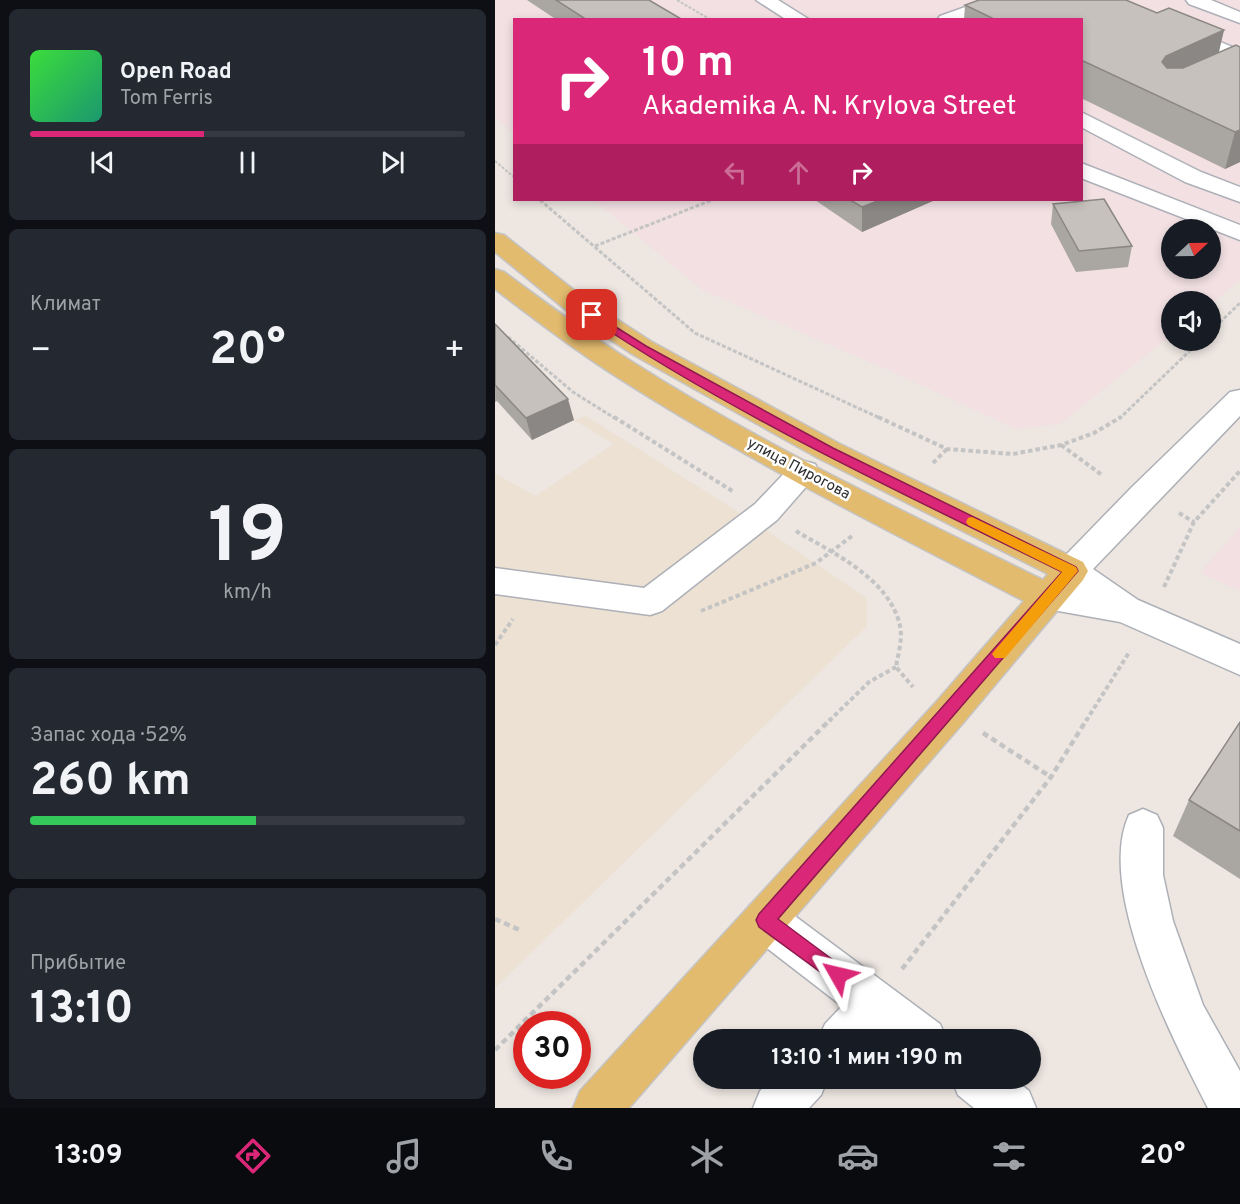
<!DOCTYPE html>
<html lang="ru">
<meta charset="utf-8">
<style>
body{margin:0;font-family:Overpass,sans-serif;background:#242831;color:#f1f3f6;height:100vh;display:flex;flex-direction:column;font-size:22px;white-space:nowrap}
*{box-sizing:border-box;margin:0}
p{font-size:20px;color:#9ea1a6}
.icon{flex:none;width:33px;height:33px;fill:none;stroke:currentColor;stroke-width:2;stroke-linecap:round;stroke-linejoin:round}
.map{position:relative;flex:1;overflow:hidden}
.side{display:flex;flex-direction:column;gap:9px;padding:9px;background:#0d0f14;width:495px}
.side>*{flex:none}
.top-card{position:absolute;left:18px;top:18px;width:570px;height:183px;border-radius:0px;box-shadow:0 3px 9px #0003;background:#db2777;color:#fff;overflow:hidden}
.needle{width:39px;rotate:68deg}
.controls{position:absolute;left:666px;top:219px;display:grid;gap:12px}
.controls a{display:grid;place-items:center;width:60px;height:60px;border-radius:50%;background:#171b24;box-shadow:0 3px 9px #0003;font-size:30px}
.speed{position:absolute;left:18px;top:1011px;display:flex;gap:12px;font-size:30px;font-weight:700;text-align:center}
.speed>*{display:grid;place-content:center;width:78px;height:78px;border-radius:50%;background:#171b24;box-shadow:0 3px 9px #0003;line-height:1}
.speed .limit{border:9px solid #d22;background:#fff;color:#111}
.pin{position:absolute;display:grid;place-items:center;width:51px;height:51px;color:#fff;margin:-26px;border-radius:12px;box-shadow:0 3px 9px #0006}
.me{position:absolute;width:66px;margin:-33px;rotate:307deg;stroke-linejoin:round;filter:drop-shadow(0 0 4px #0008)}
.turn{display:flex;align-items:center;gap:21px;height:126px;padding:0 30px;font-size:27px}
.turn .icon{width:78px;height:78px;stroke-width:2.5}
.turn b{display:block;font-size:42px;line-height:51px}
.lanes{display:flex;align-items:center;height:57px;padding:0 30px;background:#0003;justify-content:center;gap:30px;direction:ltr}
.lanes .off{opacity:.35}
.big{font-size:45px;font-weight:700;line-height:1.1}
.side .tile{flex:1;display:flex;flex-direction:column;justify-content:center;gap:9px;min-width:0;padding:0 21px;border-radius:9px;background:#242831}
.side .dial{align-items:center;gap:0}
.dial b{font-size:78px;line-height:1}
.song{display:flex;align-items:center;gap:18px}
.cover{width:72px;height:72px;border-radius:9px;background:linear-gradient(135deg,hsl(120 70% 55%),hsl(160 70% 35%))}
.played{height:6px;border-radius:3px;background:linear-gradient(90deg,#db2777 40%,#363941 40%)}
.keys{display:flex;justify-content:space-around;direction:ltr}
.heat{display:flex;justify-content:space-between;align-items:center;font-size:33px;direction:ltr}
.charge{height:9px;border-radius:4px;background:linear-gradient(90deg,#34c759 52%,#363941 0)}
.trip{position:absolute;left:198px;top:1029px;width:348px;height:60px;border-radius:30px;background:#171b24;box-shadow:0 3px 9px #0003;font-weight:700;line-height:60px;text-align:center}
.dock{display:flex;height:96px;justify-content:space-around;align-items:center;background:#090b0e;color:#9ea1a6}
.dock .icon{width:42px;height:42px}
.dock .current{color:#db2777}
.dock b{font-size:27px;color:#f1f3f6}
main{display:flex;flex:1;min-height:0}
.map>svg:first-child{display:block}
.education{fill:#ece1d2}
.medical{fill:#f2e0e3;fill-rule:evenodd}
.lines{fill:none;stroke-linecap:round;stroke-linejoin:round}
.minor-casing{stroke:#adb0b7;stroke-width:3}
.major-casing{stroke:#c4c4c4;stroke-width:3}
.path-far3{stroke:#c4c4c4;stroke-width:2;stroke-dasharray:3 1.5;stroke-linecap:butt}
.path-far2{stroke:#c4c4c4;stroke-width:3;stroke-dasharray:4 2;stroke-linecap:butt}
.path-far1{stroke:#c4c4c4;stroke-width:4;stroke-dasharray:4.5 3;stroke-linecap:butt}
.path{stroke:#c4c4c4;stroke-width:4.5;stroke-dasharray:6 4;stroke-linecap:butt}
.minor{fill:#fff;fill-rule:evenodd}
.major{fill:#e3bb6f;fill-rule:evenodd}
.wall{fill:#aaa6a2}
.shaded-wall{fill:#8b8784}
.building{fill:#c6c1bc;stroke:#8b8784;stroke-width:1.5}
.route{fill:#db2777;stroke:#8e194d;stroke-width:1.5}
.slow{fill:#f59e0b}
.labels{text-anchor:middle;stroke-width:5;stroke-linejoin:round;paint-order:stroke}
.street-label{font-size:15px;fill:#2d2d2d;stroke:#fff}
</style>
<main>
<section class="side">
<div class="tile">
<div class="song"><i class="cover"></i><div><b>Open Road</b><p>Tom Ferris</p></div></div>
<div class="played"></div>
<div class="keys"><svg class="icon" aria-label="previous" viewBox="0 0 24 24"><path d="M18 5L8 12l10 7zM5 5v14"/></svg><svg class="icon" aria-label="pause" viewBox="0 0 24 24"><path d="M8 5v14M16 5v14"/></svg><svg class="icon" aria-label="next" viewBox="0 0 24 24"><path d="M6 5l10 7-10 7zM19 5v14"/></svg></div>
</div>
<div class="tile"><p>Климат</p>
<div class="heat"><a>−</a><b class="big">20°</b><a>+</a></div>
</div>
<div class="tile dial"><b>19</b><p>km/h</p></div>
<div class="tile"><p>Запас хода · 52%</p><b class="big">260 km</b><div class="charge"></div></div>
<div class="tile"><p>Прибытие</p><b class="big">13:10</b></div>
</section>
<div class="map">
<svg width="745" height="1108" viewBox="0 0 745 1108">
<rect width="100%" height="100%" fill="#ede6e1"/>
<polygon class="education" points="91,416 259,522 372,598 372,626 0,988 0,474 41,496 119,444 79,420"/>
<g class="medical">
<path d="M0 0H745V280L716 304V302H676V335L565 424 521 429 393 370 207 290 99 200H586V20H20L19 133 0 117ZM676 230H716V268H676Z"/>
<polygon points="745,527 745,591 705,573"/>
</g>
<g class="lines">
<defs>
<g id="minor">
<polygon points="261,0 283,0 315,20 292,20"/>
<polygon points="490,0 516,0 513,4 470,20 442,20 445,16"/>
<polygon points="597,0 622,0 745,50 745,63 600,4"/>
<polygon points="691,0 716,0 745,12 745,23 694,4"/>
<polygon points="586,112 706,172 745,187 745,202 690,182 586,127"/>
<polygon points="586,163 745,225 745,240 586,178"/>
<polygon points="745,390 745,416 598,569 643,600 745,644 745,675 625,622 541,607 536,598 541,589 553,585 576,588 564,580 559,571 564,562 637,487 735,392"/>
<polygon points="309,461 320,464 324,472 282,520 167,611 155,615 0,594 0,568 149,588 260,504 298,464"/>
<path d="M648 809 662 815 668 828V875L678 921 708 1005 745 1071V1108H713C678 1040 600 889 634 815Z"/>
<polygon points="270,899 285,905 445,1024 452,1040 391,1040 383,1034 378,1040 323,1040 330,1024 347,1006 255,935 248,920 255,905"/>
<polygon points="276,1078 333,1078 326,1095 314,1108 258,1108 265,1091"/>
<polygon points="456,1078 518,1078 534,1091 541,1108 479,1108 463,1095"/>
</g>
<path id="major" d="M0 233 9 235 89 298 157 342 345 444 588 562 593 571 588 580 468 723 134 1108H78L85 1091 442 701 529 601C392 530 253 461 122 377 80 350 40 320 0 289V269L9 272C51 303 94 335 139 363 269 446 410 512 548 580L553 574 323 458 137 354 71 310 0 252Z"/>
</defs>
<use href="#minor" class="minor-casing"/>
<use href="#major" class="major-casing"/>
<g class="path-far3">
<polyline points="182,0 216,20"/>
<polyline points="0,161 20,178"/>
</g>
<g class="path-far2">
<polyline points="45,200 200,333 387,419"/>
<polyline points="100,246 217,200"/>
<polyline points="716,331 745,303"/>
<polyline points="13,337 78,392 121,419"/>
<polyline points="624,419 706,340"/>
</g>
<g class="path-far1">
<polyline points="119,417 239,492"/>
<polyline points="383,417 452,449 518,454 566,445 599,433 626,417"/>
<polyline points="566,445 607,475"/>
<polyline points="438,463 452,449"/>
<polyline points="684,513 699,522"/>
<path d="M301 531C338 553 395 579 405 626 408 639 403 654 401 667L418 687"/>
<polyline points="669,587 699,522 745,471"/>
<polyline points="206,611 321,563 357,536"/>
<polyline points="0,645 18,619"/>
<polyline points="334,721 374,682 401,667"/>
<polyline points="591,721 635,651"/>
</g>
<g class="path">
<polyline points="488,733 556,777"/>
<polyline points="0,919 27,931"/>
<polyline points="407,969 556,777 592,719"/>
<polyline points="0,1050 336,719"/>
</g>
<use href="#minor" class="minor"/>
<use href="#major" class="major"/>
</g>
<g class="wall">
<polygon points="32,0 154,0 188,20 62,20"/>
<polygon points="470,5 662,13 729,30 723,53 745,47 745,162 730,169 586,98 586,20 469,20"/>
<polygon points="320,200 440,200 367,232"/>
<polygon points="558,204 637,246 633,267 581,272 556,224"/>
<polygon points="0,324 79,420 37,440 2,401 0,402"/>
<polygon points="745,722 745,879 678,836 694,800"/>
</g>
<g class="shaded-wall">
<polygon points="729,30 721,65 664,91 667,62 671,56"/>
<polygon points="745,130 745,162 730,169 740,132"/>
<polygon points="385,200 440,200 367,232 367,207"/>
<polygon points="73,399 79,420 37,440 31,418"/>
</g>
<g class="building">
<polygon points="61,0 154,0 188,20 92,20"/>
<polygon points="484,0 631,0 662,13 674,8 729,30 671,56 667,62 672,68 688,68 741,45 745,47 745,130 740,132 586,60 586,20 501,20 470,5"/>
<polygon points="609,199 637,246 584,251 558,204"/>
<polygon points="355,200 385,200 367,207"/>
<polygon points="0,324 73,399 31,418 0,385"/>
<polygon points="745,722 745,831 694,800"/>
</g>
<path class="route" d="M97 312 151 346 338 448 581 567 583 571 283 919 350 969 352 975 350 982 343 985 264 927 261 920 264 914 567 572C407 493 242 417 93 317L92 315Z"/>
<polygon class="slow" points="477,517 581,567 583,571 510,658 500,658 497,654 500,650 567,572 473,525 471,522 473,518"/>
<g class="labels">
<g class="street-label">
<text transform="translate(304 468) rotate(28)" y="5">улица Пирогова</text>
</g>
</g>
</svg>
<div class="controls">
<a><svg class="needle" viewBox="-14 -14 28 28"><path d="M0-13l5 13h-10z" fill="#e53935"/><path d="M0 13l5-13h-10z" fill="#9ea1a6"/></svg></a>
<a><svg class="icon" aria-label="sound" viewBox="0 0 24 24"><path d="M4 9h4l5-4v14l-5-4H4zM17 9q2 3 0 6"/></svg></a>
</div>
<div class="speed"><div class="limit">30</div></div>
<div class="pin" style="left:97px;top:315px;background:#d93025"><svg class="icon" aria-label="arrive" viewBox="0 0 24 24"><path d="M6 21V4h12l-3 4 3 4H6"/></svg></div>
<svg class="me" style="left:343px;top:975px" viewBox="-20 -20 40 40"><path d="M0-17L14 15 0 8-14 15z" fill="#db2777" stroke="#fff" stroke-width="4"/></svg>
<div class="trip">13:10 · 1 мин · 190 m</div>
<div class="top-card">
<div class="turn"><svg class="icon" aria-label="right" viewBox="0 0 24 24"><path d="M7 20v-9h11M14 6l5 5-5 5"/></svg><div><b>10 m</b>Akademika A. N. Krylova Street</div></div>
<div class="lanes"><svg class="icon off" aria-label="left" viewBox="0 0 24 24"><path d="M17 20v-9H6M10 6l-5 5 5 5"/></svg><svg class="icon off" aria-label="ahead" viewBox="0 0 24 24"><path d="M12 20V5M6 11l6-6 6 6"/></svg><svg class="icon" aria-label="right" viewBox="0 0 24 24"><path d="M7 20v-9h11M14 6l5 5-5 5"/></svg></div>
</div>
</div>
</main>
<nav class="dock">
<b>13:09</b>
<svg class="icon current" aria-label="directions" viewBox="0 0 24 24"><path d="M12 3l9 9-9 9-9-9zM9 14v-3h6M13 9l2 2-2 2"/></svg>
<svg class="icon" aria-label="music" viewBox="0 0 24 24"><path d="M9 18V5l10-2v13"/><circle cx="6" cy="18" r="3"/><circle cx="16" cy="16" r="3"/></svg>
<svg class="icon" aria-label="phone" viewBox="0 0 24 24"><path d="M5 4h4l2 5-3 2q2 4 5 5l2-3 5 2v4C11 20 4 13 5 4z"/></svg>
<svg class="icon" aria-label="climate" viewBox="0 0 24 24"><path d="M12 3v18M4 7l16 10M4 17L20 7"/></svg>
<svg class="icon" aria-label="car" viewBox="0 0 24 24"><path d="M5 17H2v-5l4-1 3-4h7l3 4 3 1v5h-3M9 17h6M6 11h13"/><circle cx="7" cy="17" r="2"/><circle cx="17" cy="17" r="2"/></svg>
<svg class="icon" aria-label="filters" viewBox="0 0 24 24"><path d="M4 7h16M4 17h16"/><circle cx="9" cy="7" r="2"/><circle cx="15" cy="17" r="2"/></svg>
<b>20°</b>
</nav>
